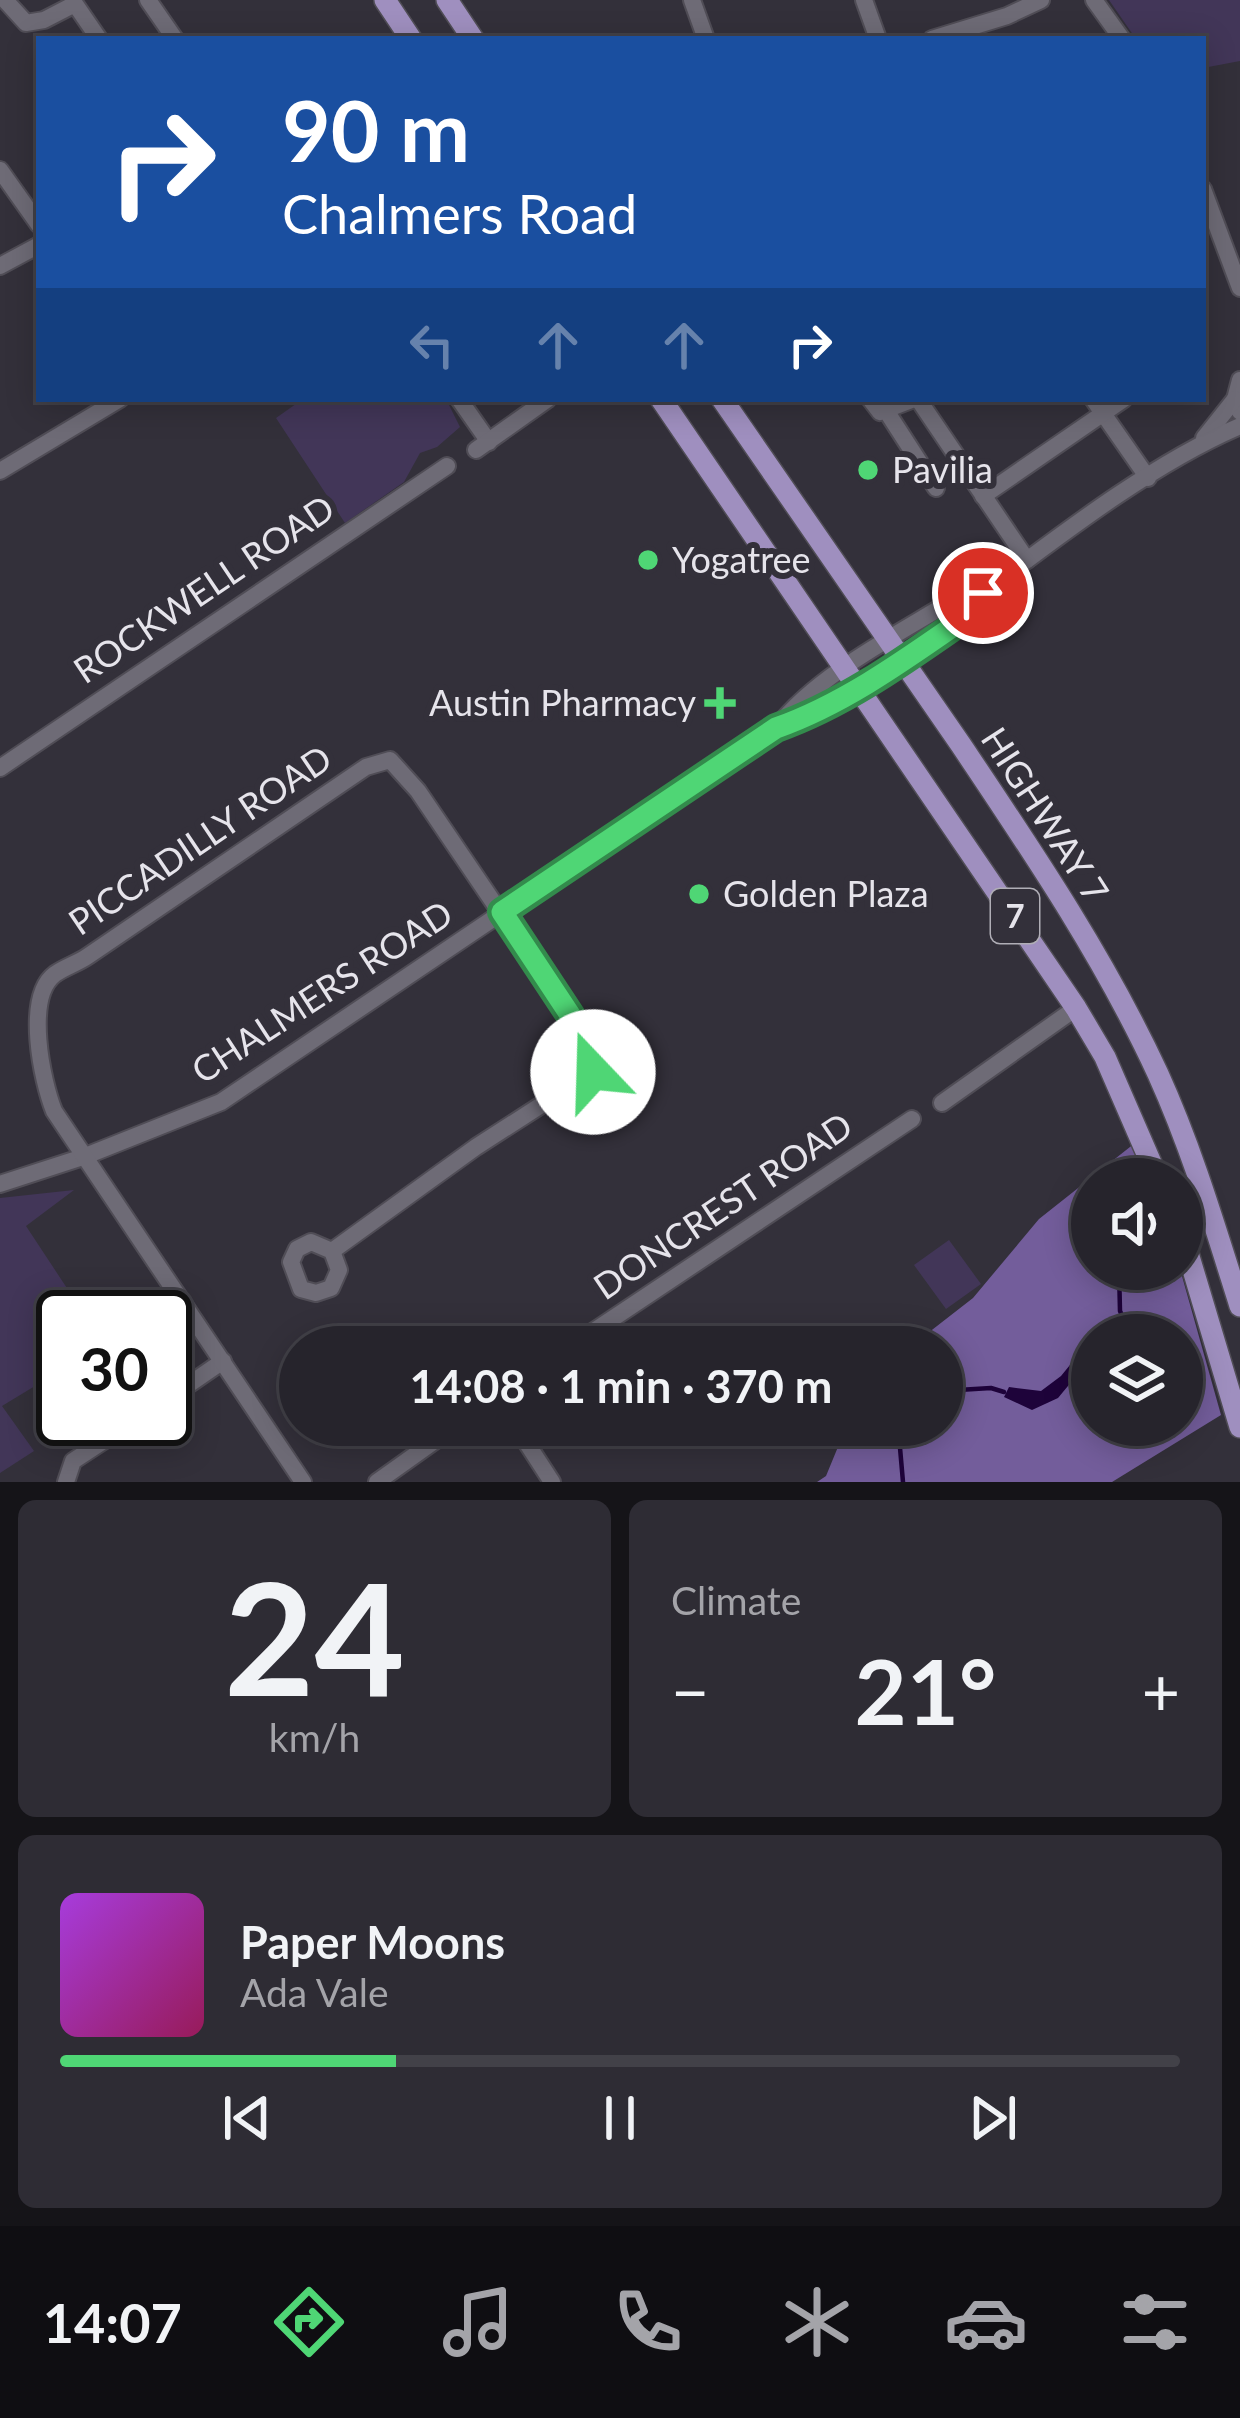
<!DOCTYPE html>
<meta charset="utf-8">
<style>
body{margin:0;font-family:Lato,sans-serif;background:#2e2c34;color:#f1f3f6;height:100vh;display:flex;flex-direction:column;font-size:45px;white-space:nowrap}
*{box-sizing:border-box;margin:0}
p{font-size:39px;color:#a4a4a9}
.icon{flex:none;width:66px;height:66px;fill:none;stroke:currentColor;stroke-width:2;stroke-linecap:round;stroke-linejoin:round}
.map{position:relative;height:1482px;overflow:hidden}
.side{display:flex;flex-direction:column;gap:18px;padding:18px;background:#151418;flex:1}
.side>*{flex:none}
.top-card{position:absolute;left:36px;top:36px;width:1170px;height:366px;border-radius:0px;box-shadow:0 6px 30px #0003,0 0 0 3px #424148;background:#1a4fa0;color:#fff;overflow:hidden}
.buttons{position:absolute;left:1071px;top:1158px;display:grid;gap:24px}
.buttons a{display:grid;place-items:center;width:132px;height:132px;border-radius:50%;background:#26242c;box-shadow:0 6px 30px #0003,0 0 0 3px #424148;font-size:60px}
.speed{position:absolute;left:36px;top:1290px;display:flex;gap:24px;font-size:60px;font-weight:700;text-align:center}
.speed>*{display:grid;place-content:center;width:156px;height:156px;border-radius:50%;background:#26242c;box-shadow:0 6px 30px #0003,0 0 0 3px #424148;line-height:1}
.speed .limit{border:6px solid #111;border-radius:18px;background:#fff;color:#111}
.pin{position:absolute;display:grid;place-items:center;width:102px;height:102px;color:#fff;margin:-51px;border:6px solid #fff;border-radius:50%;box-shadow:0 3px 12px #0007}
.me{position:absolute;width:132px;margin:-66px;rotate:339deg;stroke-linejoin:round;filter:drop-shadow(0 0 9px #0008)}
.turn{display:flex;align-items:center;gap:42px;height:252px;padding:0 48px;font-size:54px}
.turn .icon{width:156px;height:156px;stroke-width:2.5}
.turn b{display:block;font-size:84px;line-height:102px}
.lanes{display:flex;align-items:center;height:114px;padding:0 48px;background:#0003;justify-content:center;gap:60px;direction:ltr}
.lanes .off{opacity:.35}
.big{font-size:90px;font-weight:700;line-height:1.1}
.side .tile{flex:1;display:flex;flex-direction:column;justify-content:center;gap:18px;min-width:0;padding:0 42px;border-radius:18px;background:#2e2c34}
.side .dial{align-items:center;gap:0}
.dial b{font-size:156px;line-height:1}
.song{display:flex;align-items:center;gap:36px}
.cover{width:144px;height:144px;border-radius:18px;background:linear-gradient(135deg,hsl(280 70% 55%),hsl(330 70% 35%))}
.played{height:12px;border-radius:6px;background:linear-gradient(90deg,#4fd675 30%,#424148 30%)}
.keys{display:flex;justify-content:space-around;direction:ltr}
.heat{display:flex;justify-content:space-between;align-items:center;font-size:66px;direction:ltr}
.side .tiles{flex:1;display:grid;gap:18px;grid-template-columns:1fr 1fr}
.tile:last-child{grid-column:span 2}
.trip{position:absolute;left:279px;top:1326px;width:684px;height:120px;border-radius:60px;background:#26242c;box-shadow:0 6px 30px #0003,0 0 0 3px #424148;font-weight:700;line-height:120px;text-align:center}
.dock{display:flex;height:192px;justify-content:space-around;align-items:center;background:#0f0e12;color:#a4a4a9}
.dock .icon{width:84px;height:84px}
.dock .on{color:#4fd675}
.dock b{font-size:54px;color:#f1f3f6}
.map>svg:first-child{display:block}
.green{fill:#423658}
.forest{fill:#735d9b;fill-rule:evenodd}
.water{fill:#1e033a}
.lines{fill:none;stroke-linecap:round;stroke-linejoin:round}
.stream{stroke:#1e033a;stroke-width:4.5}
.minor-casing{stroke:#504d56;stroke-width:20}
.major-casing{stroke:#504d56;stroke-width:24}
.minor{stroke:#6e6b76;stroke-width:16}
.major{stroke:#9f8fbf;stroke-width:21}
.route-casing{stroke:#338b4c;stroke-width:30}
.route{stroke:#4fd675;stroke-width:21}
.poi-dot{fill:#4fd675;stroke:#33303a;stroke-width:4.5}
.labels{text-anchor:middle;stroke-width:12;stroke-linejoin:round;paint-order:stroke}
.shield{fill:#33303a;stroke:#b0aeb6;stroke-width:3}
.shield-label{font-size:33px;font-weight:bold;fill:#e6e4eb}
.poi-label{font-size:36px;fill:#e6e4eb;stroke:#33303a;text-anchor:start}
.street-label{font-size:36px;fill:#e6e4eb;stroke:#33303a}
</style>
<div class="map">
<svg width="1240" height="1482" viewBox="0 0 1240 1482">
<rect width="100%" height="100%" fill="#33303a"/>
<g class="green">
<polygon points="1109,0 1240,0 1240,61 1203,68 1203,39 1136,39"/>
<polygon points="303,399 446,399 460,427 437,447 420,453 404,482 345,523 276,418"/>
<polygon points="74,1190 26,1226 86,1317 63,1317 63,1369 2,1406 34,1451 0,1473 0,1198"/>
<polygon points="949,1240 981,1284 946,1309 914,1265"/>
</g>
<path class="forest" d="M1135 1143 1149 1179H1092V1269H1180L1221 1415 1112 1482H817L826 1476 847 1425H942V1347H910L973 1298 1039 1219ZM1092 1335H1182V1425H1092Z"/>
<polygon class="water" points="1092,1338 1092,1357 1058,1398 1032,1410 1004,1397 1009,1387 1041,1391 1061,1376"/>
<g class="lines">
<g class="stream">
<polyline points="1119,1269 1120,1311 1131,1335"/>
<polyline points="942,1391 991,1388 1004,1392"/>
<polyline points="898,1425 903,1482"/>
</g>
<defs>
<g id="minor">
<polyline points="5,0 26,23 44,20 75,4 99,39"/>
<polyline points="148,0 175,39"/>
<polyline points="692,0 706,39"/>
<polyline points="864,0 878,39"/>
<polyline points="1094,0 1122,39"/>
<polyline points="932,39 1007,16 1041,0"/>
<polyline points="0,170 39,225"/>
<polyline points="1203,189 1240,288"/>
<polyline points="0,266 39,245"/>
<polyline points="1240,380 1235,399 1240,412"/>
<polyline points="459,399 489,442"/>
<polyline points="870,399 880,412 914,399"/>
<polyline points="918,399 1027,560"/>
<polyline points="1093,399 1148,478"/>
<polyline points="887,412 936,488"/>
<polyline points="1204,438 1235,399"/>
<polyline points="476,450 548,399"/>
<polyline points="0,471 120,399"/>
<polyline points="983,496 1124,399"/>
<path d="M777 727C821 671 905 631 966 592L983 593"/>
<polyline points="0,768 447,466"/>
<polyline points="942,1103 1076,1008"/>
<path d="M0 1184 83 1157 221 1102 776 728C850 702 917 651 981 607L983 593C1059 536 1153 463 1240 426"/>
<polyline points="570,1347 912,1119"/>
<polyline points="165,1401 223,1361"/>
<polyline points="515,1425 552,1482"/>
<polyline points="66,1482 73,1461 137,1419"/>
<path d="M303 1482 54 1111C42 1081 24 997 55 974 65 967 78 963 88 956L366 767 390 760 418 791 590 1045 593 1072 571 1091 549 1100 476 1147 332 1251 311 1242 297 1249 291 1262 301 1289 316 1293 331 1288 339 1270 332 1251"/>
<polyline points="377,1482 457,1425"/>
</g>
<g id="major">
<polyline points="385,0 411,39"/>
<polyline points="447,0 473,39"/>
<polyline points="661,399 1076,1008 1105,1057 1158,1179"/>
<path d="M722 399C802 514 882 629 961 745 1032 851 1104 957 1158 1074 1192 1149 1215 1227 1240 1306"/>
<polyline points="1182,1233 1240,1427"/>
</g>
</defs>
<use href="#minor" class="minor-casing"/>
<use href="#major" class="major-casing"/>
<use href="#minor" class="minor"/>
<use href="#major" class="major"/>
</g>
<g class="lines">
<defs>
<path id="route" d="M593 1072 590 1045 502 912 776 728C850 702 917 651 981 607L983 593"/>
</defs>
<use href="#route" class="route-casing"/>
<use href="#route" class="route"/>
</g>
<g class="poi-dot">
<circle cx="868" cy="470" r="12"/>
<circle cx="648" cy="560" r="12"/>
<path d="M714 685h12v12h12v12h-12v12h-12v-12h-12v-12h12z"/>
<circle cx="699" cy="894" r="12"/>
</g>
<g class="labels">
<rect class="shield" x="991" y="889" width="48" height="54" rx="9"/>
<g class="shield-label">
<text x="1015" y="928">7</text>
</g>
<g class="poi-label">
<text x="892" y="483">Pavilia</text>
<text x="672" y="573">Yogatree</text>
<text x="696" y="716" text-anchor="end">Austin Pharmacy</text>
<text x="723" y="907">Golden Plaza</text>
</g>
<g class="street-label">
<text transform="translate(204 589) rotate(-34)" y="13">ROCKWELL ROAD</text>
<text transform="translate(1045 815) rotate(57)" y="13">HIGHWAY 7</text>
<text transform="translate(200 840) rotate(-34)" y="13">PICCADILLY ROAD</text>
<text transform="translate(322 992) rotate(-33)" y="13">CHALMERS ROAD</text>
<text transform="translate(723 1206) rotate(-34)" y="13">DONCREST ROAD</text>
</g>
</g>
</svg>
<div class="buttons">
<a><svg class="icon" aria-label="sound" viewBox="0 0 24 24"><path d="M4 9h4l5-4v14l-5-4H4zM17 9q2 3 0 6"/></svg></a>
<a><svg class="icon" aria-label="layers" viewBox="0 0 24 24"><path d="M12 4l9 5-9 5-9-5zM3 14l9 5 9-5"/></svg></a>
</div>
<div class="speed"><div class="limit">30</div></div>
<div class="pin" style="left:983px;top:593px;background:#d93025"><svg class="icon" aria-label="arrive" viewBox="0 0 24 24"><path d="M6 21V4h12l-3 4 3 4H6"/></svg></div>
<svg class="me" style="left:593px;top:1072px" viewBox="-20 -20 40 40"><circle r="19" fill="#fff"/><path d="M0-13L10 11 0 6-10 11z" fill="#4fd675"/></svg>
<div class="trip">14:08 · 1 min · 370 m</div>
<div class="top-card">
<div class="turn"><svg class="icon" aria-label="right" viewBox="0 0 24 24"><path d="M7 20v-9h11M14 6l5 5-5 5"/></svg><div><b>90 m</b>Chalmers Road</div></div>
<div class="lanes"><svg class="icon off" aria-label="left" viewBox="0 0 24 24"><path d="M17 20v-9H6M10 6l-5 5 5 5"/></svg><svg class="icon off" aria-label="ahead" viewBox="0 0 24 24"><path d="M12 20V5M6 11l6-6 6 6"/></svg><svg class="icon off" aria-label="ahead" viewBox="0 0 24 24"><path d="M12 20V5M6 11l6-6 6 6"/></svg><svg class="icon" aria-label="right" viewBox="0 0 24 24"><path d="M7 20v-9h11M14 6l5 5-5 5"/></svg></div>
</div>
</div>
<section class="side">
<div class="tiles">
<div class="tile dial"><b>24</b><p>km/h</p></div>
<div class="tile"><p>Climate</p>
<div class="heat"><a>−</a><b class="big">21°</b><a>+</a></div>
</div>
<div class="tile">
<div class="song"><i class="cover"></i><div><b>Paper Moons</b><p>Ada Vale</p></div></div>
<div class="played"></div>
<div class="keys"><svg class="icon" aria-label="previous" viewBox="0 0 24 24"><path d="M18 5L8 12l10 7zM5 5v14"/></svg><svg class="icon" aria-label="pause" viewBox="0 0 24 24"><path d="M8 5v14M16 5v14"/></svg><svg class="icon" aria-label="next" viewBox="0 0 24 24"><path d="M6 5l10 7-10 7zM19 5v14"/></svg></div>
</div>
</div>
</section>
<nav class="dock">
<b>14:07</b>
<svg class="icon on" aria-label="directions" viewBox="0 0 24 24"><path d="M12 3l9 9-9 9-9-9zM9 14v-3h6M13 9l2 2-2 2"/></svg>
<svg class="icon" aria-label="music" viewBox="0 0 24 24"><path d="M9 18V5l10-2v13"/><circle cx="6" cy="18" r="3"/><circle cx="16" cy="16" r="3"/></svg>
<svg class="icon" aria-label="phone" viewBox="0 0 24 24"><path d="M5 4h4l2 5-3 2q2 4 5 5l2-3 5 2v4C11 20 4 13 5 4z"/></svg>
<svg class="icon" aria-label="climate" viewBox="0 0 24 24"><path d="M12 3v18M4 7l16 10M4 17L20 7"/></svg>
<svg class="icon" aria-label="car" viewBox="0 0 24 24"><path d="M5 17H2v-5l4-1 3-4h7l3 4 3 1v5h-3M9 17h6M6 11h13"/><circle cx="7" cy="17" r="2"/><circle cx="17" cy="17" r="2"/></svg>
<svg class="icon" aria-label="filters" viewBox="0 0 24 24"><path d="M4 7h16M4 17h16"/><circle cx="9" cy="7" r="2"/><circle cx="15" cy="17" r="2"/></svg>
</nav>
